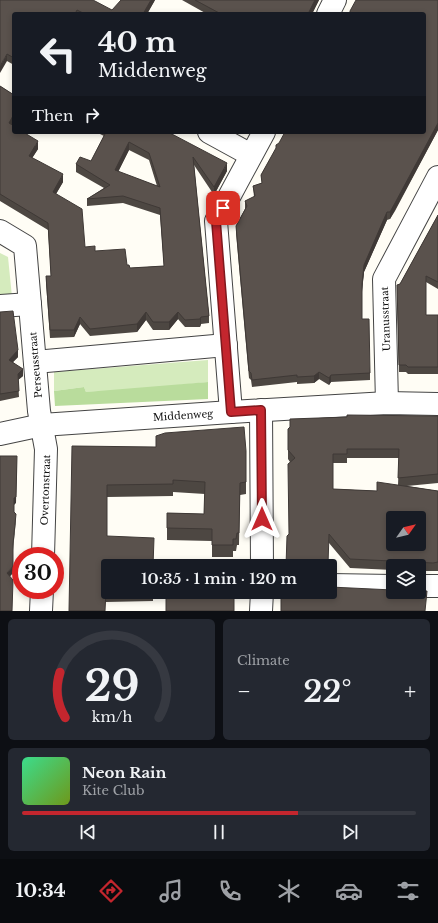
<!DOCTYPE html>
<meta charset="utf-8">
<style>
body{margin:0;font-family:"Libre Baskerville",serif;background:#242831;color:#f1f3f6;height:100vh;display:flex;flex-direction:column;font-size:15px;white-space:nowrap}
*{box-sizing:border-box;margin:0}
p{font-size:13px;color:#9ea1a6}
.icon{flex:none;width:22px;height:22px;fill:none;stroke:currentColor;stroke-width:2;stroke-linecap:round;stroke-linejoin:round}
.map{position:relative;height:611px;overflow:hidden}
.panel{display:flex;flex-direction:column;gap:8px;padding:8px;background:#0d0f14;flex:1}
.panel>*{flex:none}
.banner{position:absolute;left:12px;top:12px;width:414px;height:122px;border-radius:4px;box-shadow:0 2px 6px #0003;background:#171b24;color:#f1f3f6;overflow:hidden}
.needle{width:26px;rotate:56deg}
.buttons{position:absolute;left:386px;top:511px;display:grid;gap:8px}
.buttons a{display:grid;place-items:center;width:40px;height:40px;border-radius:4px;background:#171b24;box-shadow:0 2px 6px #0003;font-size:20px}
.speed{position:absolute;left:12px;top:547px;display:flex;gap:8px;font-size:20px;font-weight:700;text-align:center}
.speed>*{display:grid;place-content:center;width:52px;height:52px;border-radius:50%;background:#171b24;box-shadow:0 2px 6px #0003;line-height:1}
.speed .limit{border:6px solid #d22;background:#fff;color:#111}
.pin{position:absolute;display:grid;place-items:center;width:34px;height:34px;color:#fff;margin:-17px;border-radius:8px;box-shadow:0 2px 6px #0006}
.me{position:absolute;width:44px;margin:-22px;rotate:0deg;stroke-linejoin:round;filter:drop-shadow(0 0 3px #0008)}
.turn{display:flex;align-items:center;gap:14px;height:84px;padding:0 20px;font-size:18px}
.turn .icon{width:52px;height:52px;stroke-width:2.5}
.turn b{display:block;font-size:28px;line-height:34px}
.then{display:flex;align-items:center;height:38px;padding:0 20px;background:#0003;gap:8px;font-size:15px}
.big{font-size:30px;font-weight:600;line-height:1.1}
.panel .card{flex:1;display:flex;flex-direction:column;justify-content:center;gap:6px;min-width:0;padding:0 14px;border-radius:6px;background:#242831}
.panel .dial{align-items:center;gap:0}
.dial svg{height:104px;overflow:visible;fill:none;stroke:#363941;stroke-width:7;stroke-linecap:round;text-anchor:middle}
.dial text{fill:#f1f3f6;stroke:none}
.song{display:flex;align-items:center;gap:12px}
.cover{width:48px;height:48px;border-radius:6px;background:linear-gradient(135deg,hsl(150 70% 55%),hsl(80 70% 35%))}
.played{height:4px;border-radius:2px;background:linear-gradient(90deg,#c4262e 70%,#363941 70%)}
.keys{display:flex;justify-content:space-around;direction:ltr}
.heat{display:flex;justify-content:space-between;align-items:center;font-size:22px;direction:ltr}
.panel .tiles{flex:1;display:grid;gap:8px;grid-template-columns:1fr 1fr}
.card:last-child{grid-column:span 2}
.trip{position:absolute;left:101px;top:559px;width:236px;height:40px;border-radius:4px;background:#171b24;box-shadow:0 2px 6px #0003;font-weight:600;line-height:40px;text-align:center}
.dock{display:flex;height:64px;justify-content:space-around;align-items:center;background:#090b0e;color:#9ea1a6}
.dock .icon{width:28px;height:28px}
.dock .current{color:#c4262e}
.dock b{font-size:18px;color:#f1f3f6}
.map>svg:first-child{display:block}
.green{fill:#d5ebbd}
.forest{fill:#b9dc9c}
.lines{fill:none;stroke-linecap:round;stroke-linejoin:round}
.minor-casing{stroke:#444;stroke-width:24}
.minor{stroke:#fff;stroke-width:22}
.wall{fill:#4d4742;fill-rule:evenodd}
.shaded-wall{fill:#3f3936}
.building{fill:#5a524d;stroke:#3f3936;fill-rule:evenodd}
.route-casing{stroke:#7f191e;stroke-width:10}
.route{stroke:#c4262e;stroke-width:7}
.labels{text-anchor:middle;stroke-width:4;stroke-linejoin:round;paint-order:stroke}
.street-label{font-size:10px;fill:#111;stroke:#fff}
</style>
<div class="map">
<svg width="438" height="611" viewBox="0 0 438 611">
<rect width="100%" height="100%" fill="#fffdf5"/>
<g class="green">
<polygon points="0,253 8,257 12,297 0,297"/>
<polygon points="208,360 208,382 132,390 86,392 84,387 54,391 54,372"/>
</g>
<polygon class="forest" points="208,382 208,399 55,406 54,391 84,387 86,392"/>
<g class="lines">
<defs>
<g id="minor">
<polyline points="328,14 335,0"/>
<polyline points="209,132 251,155"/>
<polyline points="0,231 25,246 39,411 46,449 43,556"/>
<polyline points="0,306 30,304"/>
<polyline points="35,362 226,345"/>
<polyline points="387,403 384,279 438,177"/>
<polyline points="261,410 262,566"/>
<polyline points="231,412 216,221 264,132"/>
<polyline points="0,434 42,425 231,412 387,403 438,404"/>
<polyline points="330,585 393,586"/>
<polyline points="419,586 438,586"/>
<polyline points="41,611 42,590"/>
<polyline points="261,611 262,592"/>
</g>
</defs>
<use href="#minor" class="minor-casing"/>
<use href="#minor" class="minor"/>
</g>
<g class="wall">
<polygon points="0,0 112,10 155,0 147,14 14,14 14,65 7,61"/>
<polygon points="182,0 319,0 312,14 207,14"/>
<polygon points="438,0 438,130 395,211 390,219 387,220 364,272 362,290 362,319 370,373 370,380 331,382 329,385 319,379 314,383 297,384 297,382 252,387 251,380 249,378 236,233 236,226 245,209 245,201 254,197 253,186 262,183 261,175 276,149 276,145 424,132"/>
<path d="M0 86 14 95V121L12 125 38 149 32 158 63 182 56 194 85 247 127 265 130 268 164 266 160 215 123 203 87 206V199L104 188 76 172V164L91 161 104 136 96 132H168L227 171 214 195 194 165 209 316V323L201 324 200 327H185L178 319 169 330H153L146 320 137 332 90 336 80 324 74 337 50 338 46 283V276H51L48 230 0 201ZM129 150 149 160 157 186 118 172Z"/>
<polygon points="438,215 438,289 426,282 426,315 438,315 438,374 408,374 406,372 399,372 397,285 400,284"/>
<polygon points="0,312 18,357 13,362 23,376 18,380 19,397 0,401"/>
<path d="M438 416V483L407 486 438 491V571H419V566H393V570L350 568 329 543 289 534 290 462 288 459V429ZM347 458H399L398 485 377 491 333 489V463H347Z"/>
<polygon points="72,446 246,451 246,494 240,495 239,545 237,545 236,551 233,551 233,557 212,557 212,541 167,540 167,513 204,514 205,494 173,492 173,496 107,497 107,536 108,566 108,592 153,592 153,601 106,602"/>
</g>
<g class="shaded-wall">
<polygon points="151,0 155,0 147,14 143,14"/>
<polygon points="315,0 319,0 312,14 308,14"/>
<polygon points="7,54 7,61 0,73 0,66"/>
<polygon points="14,114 14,121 9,130 9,123"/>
<polygon points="438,123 438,130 390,219 390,212"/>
<polygon points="38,141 38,149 29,163 29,156"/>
<polygon points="129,142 129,150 115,178 115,170"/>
<polygon points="227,163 227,171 214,195 214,187"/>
<polygon points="63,174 63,182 53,199 53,192"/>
<polygon points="387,212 387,220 364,272 362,292 362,284 364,265"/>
<polygon points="146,312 146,320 137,332 137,324"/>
<polygon points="178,312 178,319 169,330 169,322"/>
<polygon points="80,317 80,324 74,337 74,330"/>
<polygon points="201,317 201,324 200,327 200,319"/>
<polygon points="18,350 18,357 9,366 9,360"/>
<polygon points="23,369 23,376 18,380 18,374"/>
<polygon points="319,372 319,379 314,383 314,376"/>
<polygon points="331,375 331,382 329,385 329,378"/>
<polygon points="17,456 16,503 14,505 14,498"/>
<polygon points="16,514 16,520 13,550 13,544"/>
<polygon points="13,566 13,573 7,580 7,573"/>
</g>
<g class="building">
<polygon points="0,0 93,0 112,10 121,0 151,0 143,14 85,14 77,10 75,14 14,14 14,58 7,54 0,66"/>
<polygon points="195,0 315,0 308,14 221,14"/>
<polygon points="356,0 438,0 438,123 395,203 390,212 387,212 364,265 362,284 362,319 369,319 370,373 331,375 329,378 319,372 314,376 297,377 297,375 252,380 251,373 249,371 236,226 247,206 245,201 255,196 253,186 262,183 261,175 276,148 276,145 279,143 285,132 424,132 424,14 350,14 350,11"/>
<path d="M0 86 14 95V114L9 123 14 126V132H23L38 141 29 156 63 174 53 192 82 209 85 247 95 246V251L125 249 127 265H129L130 268 164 266 160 208 123 196 87 199 110 185 76 164 80 157 91 161 106 132H168L227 163 214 187 193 157 209 316 201 317 200 319 185 320 178 312 169 322H153L146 312 137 324 90 329 80 317 74 330H50L46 276H51L48 223 0 194ZM129 142 149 153 160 187 115 170Z"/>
<polygon points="438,215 438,282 426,276 426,315 438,315 438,367 408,367 406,365 399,365 397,285 400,284"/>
<polygon points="13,311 18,350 9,360 23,369 18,374 19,391 0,394 0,312"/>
<path d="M347 415 438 416V474L398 478 399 449H347V454H333V489L377 491V482L438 491V562L433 563 350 559 329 534 328 564 325 566H286L287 536 289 534 288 464 295 458 288 450V429L290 427V419L347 417ZM393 518H419V544H393Z"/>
<polygon points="244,427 246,451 246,482 240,483 239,533 237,533 236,539 233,539 233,545 212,545 212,529 167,528 167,513 204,514 205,482 173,480 173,484 107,485 107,536 154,538 153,566 108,566 108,590 106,590 105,611 69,611 72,446 156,447 156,436 165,433"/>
<polygon points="0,456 17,456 16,497 14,498 14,512 16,514 13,544 13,566 7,573 13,580 12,611 0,611"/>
<polygon points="330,587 393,590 393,592 419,592 419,591 427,591 425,611 281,611 281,592 330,592"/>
<polygon points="166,592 231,592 231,593 234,593 234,611 166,611"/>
</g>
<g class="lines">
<defs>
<polyline id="route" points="223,208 216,221 231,412 261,410 262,519"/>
</defs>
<use href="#route" class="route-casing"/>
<use href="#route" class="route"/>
</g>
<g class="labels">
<g class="street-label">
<text transform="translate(385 319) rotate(-92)" y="4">Uranusstraat</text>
<text transform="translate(35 365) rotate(-95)" y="4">Perseusstraat</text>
<text transform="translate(183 415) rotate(-4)" y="4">Middenweg</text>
<text transform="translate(45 490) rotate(-88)" y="4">Overtonstraat</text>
</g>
</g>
</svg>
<div class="buttons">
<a><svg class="needle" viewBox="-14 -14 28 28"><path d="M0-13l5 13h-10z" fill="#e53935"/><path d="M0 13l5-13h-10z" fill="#9ea1a6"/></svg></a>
<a><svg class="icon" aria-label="layers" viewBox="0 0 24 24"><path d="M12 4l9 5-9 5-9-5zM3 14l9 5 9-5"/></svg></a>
</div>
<div class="speed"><div class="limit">30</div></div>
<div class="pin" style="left:223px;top:208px;background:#d93025"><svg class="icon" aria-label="arrive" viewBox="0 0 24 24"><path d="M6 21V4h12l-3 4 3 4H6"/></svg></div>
<svg class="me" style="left:262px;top:519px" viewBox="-20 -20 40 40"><path d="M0-17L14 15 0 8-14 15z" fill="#c4262e" stroke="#fff" stroke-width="4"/></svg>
<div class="trip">10:35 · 1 min · 120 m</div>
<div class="banner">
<div class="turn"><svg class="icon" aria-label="left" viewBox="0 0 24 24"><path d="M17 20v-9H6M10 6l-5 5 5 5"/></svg><div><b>40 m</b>Middenweg</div></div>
<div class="then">Then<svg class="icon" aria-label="right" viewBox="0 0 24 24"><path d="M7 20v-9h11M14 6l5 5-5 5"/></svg></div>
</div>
</div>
<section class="panel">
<div class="tiles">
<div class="card dial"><svg viewBox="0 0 100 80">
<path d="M14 69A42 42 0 1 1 86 69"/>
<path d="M14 69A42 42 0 0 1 10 34" stroke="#c4262e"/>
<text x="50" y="56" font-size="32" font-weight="700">29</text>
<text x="50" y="72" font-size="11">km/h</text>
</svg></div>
<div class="card"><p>Climate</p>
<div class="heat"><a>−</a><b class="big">22°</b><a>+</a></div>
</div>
<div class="card">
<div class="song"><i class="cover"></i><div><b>Neon Rain</b><p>Kite Club</p></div></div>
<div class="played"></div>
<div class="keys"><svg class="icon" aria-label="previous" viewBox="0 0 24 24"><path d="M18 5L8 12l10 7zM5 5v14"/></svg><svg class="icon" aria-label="pause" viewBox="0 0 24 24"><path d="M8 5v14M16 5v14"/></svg><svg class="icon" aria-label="next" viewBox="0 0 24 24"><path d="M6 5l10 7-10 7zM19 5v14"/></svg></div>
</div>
</div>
</section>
<nav class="dock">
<b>10:34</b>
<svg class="icon current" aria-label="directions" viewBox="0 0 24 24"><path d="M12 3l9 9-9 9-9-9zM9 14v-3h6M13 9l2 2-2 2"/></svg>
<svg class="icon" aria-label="music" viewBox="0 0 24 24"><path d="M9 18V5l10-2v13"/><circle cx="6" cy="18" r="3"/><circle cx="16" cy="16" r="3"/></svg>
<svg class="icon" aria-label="phone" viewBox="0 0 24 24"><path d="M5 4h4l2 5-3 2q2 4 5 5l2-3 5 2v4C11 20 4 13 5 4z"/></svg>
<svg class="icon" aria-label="climate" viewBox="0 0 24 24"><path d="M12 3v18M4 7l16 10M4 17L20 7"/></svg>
<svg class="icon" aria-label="car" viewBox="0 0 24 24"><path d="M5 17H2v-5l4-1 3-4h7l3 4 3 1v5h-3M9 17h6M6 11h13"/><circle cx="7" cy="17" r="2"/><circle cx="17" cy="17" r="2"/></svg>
<svg class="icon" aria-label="filters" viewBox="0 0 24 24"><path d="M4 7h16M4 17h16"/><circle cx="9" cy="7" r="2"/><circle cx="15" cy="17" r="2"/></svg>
</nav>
